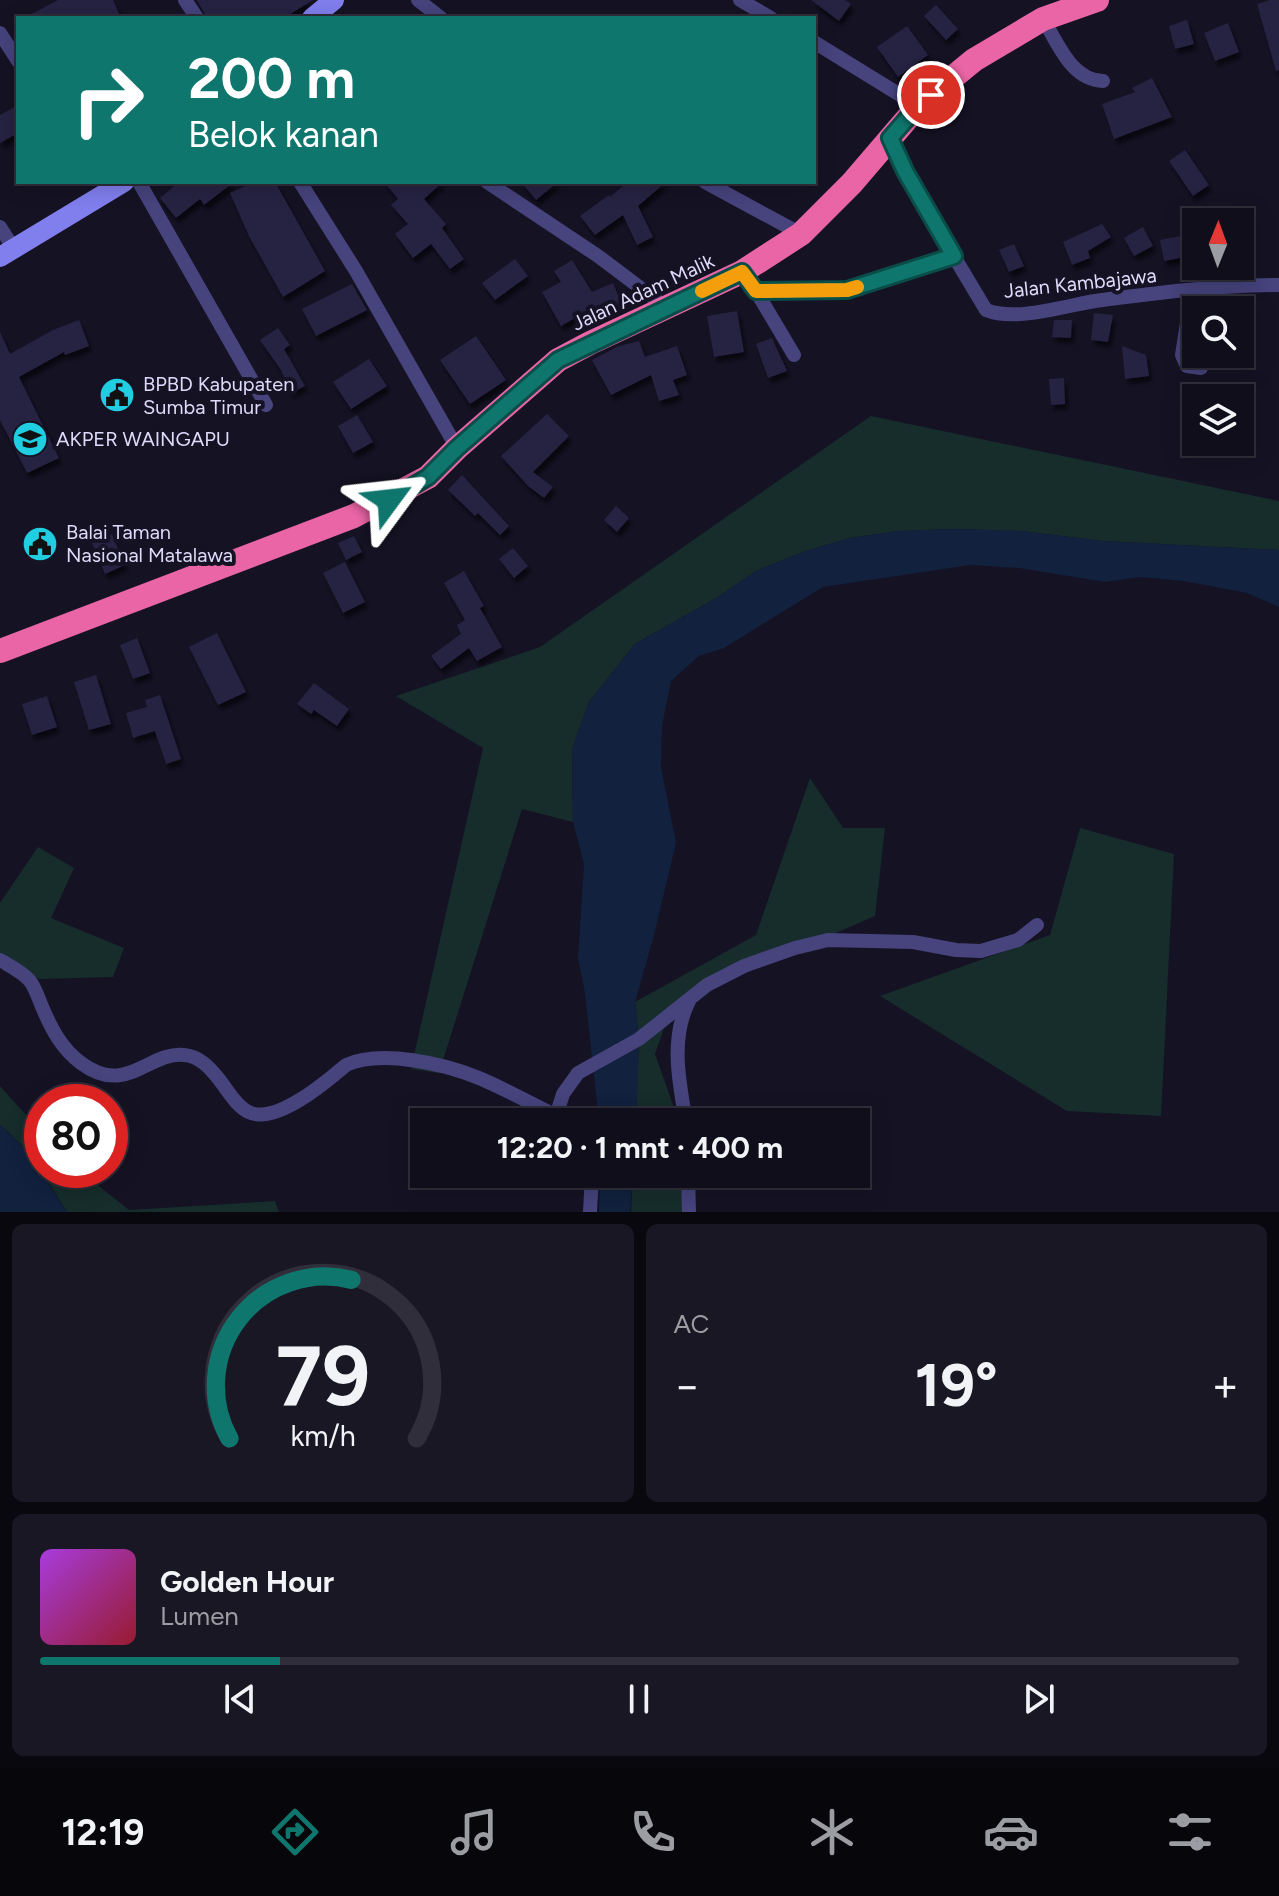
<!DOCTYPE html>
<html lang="id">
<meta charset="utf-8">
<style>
body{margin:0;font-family:Figtree,sans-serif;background:#191724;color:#f1f3f6;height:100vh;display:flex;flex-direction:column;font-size:30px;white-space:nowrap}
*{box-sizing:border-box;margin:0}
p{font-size:26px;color:#9c9ca3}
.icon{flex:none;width:44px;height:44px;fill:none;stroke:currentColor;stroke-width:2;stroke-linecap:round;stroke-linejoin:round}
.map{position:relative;height:1212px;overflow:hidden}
.details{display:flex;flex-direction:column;gap:12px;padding:12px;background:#09080f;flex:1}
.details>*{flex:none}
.banner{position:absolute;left:16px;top:16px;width:800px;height:168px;border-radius:0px;box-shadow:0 4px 20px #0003,0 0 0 2px #302e3a;background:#0f766e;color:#fff;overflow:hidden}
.needle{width:52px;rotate:1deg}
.tools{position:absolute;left:1182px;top:208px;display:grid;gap:16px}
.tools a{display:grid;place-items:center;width:72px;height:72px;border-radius:0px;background:#100e1b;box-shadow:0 4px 20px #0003,0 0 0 2px #302e3a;font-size:40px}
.speed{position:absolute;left:24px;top:1084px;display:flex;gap:16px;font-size:40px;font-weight:700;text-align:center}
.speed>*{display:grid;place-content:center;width:104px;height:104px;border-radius:50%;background:#100e1b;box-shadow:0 4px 20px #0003,0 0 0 2px #302e3a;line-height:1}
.speed .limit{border:12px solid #d22;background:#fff;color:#111}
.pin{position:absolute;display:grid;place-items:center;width:68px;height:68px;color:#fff;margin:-34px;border:4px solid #fff;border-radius:50%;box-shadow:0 2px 8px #0007}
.me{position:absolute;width:88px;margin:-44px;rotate:60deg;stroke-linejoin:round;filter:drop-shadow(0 0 6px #0008)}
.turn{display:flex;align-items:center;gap:28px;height:168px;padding:0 40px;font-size:36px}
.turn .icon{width:104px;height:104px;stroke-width:2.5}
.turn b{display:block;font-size:56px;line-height:68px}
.big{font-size:60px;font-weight:700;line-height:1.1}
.details .card{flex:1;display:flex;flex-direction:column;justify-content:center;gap:12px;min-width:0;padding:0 28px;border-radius:12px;background:#191724}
.details .dial{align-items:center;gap:0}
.dial svg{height:208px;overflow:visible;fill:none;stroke:#302e3a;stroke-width:7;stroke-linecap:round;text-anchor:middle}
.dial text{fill:#f1f3f6;stroke:none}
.song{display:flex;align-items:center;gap:24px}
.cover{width:96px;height:96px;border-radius:12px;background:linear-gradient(135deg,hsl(280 70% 55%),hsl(350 70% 35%))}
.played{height:8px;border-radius:4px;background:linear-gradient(90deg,#0f766e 20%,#302e3a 20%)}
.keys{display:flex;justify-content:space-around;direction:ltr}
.heat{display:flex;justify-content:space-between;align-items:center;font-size:44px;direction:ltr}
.details .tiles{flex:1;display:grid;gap:12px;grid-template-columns:1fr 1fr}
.card:last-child{grid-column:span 2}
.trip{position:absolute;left:410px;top:1108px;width:460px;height:80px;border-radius:0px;background:#100e1b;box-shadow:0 4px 20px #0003,0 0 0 2px #302e3a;font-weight:700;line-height:80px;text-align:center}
.tab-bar{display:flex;height:128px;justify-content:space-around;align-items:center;background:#06060b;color:#9c9ca3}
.tab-bar .icon{width:56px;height:56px}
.tab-bar .active{color:#0f766e}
.tab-bar b{font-size:36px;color:#f1f3f6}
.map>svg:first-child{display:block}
.green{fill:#162d2c}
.water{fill:#11213e}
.building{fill:#282142;filter:url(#shadow)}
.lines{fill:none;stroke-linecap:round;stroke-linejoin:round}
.street{stroke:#46437d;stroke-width:14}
.secondary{stroke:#817eed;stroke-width:20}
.highway{stroke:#ea65a5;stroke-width:24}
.route-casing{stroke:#0a4d48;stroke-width:20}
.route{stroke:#0f766e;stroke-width:14}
.slow{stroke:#f59e0b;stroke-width:14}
.labels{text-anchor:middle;stroke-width:8;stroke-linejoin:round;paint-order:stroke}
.street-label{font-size:20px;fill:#dedafa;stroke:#151224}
.poi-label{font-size:20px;fill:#dedafa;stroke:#151224;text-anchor:start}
</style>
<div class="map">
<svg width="1279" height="1212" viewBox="0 0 1279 1212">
<defs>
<filter id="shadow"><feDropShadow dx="3" dy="5.5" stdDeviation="2" flood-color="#0009"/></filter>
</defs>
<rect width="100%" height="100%" fill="#151224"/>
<g class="green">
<polygon points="871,416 1279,501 1279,550 1103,541 1020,531 957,529 899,531 850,538 803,552 756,571 718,597 635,644 589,702 572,749 573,822 522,809 439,1073 411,1069 483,748 396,696 540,647"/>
<polygon points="810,778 843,828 885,828 875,916 836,933 737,963 671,1008 655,1054 679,1122 636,1122 639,1039 635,1002 756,935"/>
<polygon points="1080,828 1174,854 1161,1116 1067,1111 880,996 1050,935"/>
<polygon points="38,847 74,868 51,918 124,948 113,977 39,979 0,958 0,903"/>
<path d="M0 1086 42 1133V1170H79L129 1210 275 1201 279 1212H67C47 1180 30 1149 0 1125Z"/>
<polygon points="633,1174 684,1174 683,1212 631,1212"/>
</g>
<g class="water">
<polygon points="957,529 1020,531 1103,541 1279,550 1279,607 1247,593 1184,581 1140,577 1105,582 1019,568 970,565 823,587 724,648 699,656 671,681 662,726 661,767 676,843 653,939 635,1002 639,1039 636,1122 599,1122 585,993 578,958 584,864 573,822 572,749 589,702 635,644 718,597 756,571 803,552 850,538 899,531"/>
<path d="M0 1125C31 1151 45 1179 67 1212H0Z"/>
<polygon points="600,1174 633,1174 630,1212 599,1212"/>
</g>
<g class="building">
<polygon points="58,0 113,0 121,18 24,18"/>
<polygon points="197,0 313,0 284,18 207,18"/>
<polygon points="811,0 845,0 851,4 839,21"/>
<polygon points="1270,0 1279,0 1279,70 1276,71 1257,4"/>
<polygon points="936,5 958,29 946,40 924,16"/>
<polygon points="1187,20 1194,44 1175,49 1169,26"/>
<polygon points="1228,23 1239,52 1215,61 1204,33"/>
<polygon points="907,26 928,55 898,77 877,47"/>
<polygon points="1152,78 1172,117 1114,139 1102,104 1135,92 1132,88"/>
<polygon points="18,105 18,133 0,143 0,115"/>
<polygon points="1185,150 1209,185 1193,196 1169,161"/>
<polygon points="179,182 234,182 204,205 200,199 176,218 160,198"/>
<polygon points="254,182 275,182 325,271 283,297 249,236 230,193"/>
<polygon points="384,182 443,182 424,199 446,224 442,228 464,259 450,269 431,244 413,258 395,234 408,224 391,205 398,199"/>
<polygon points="521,182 558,182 536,200"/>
<polygon points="628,182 666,182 638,206 653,237 637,245 623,215 595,235 580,216 609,195 610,197"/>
<polygon points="1102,224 1111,237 1088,251 1090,258 1072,265 1063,242"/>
<polygon points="1143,227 1153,246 1134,256 1124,238"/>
<polygon points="1196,233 1196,255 1164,261 1160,240"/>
<polygon points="1014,244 1024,266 1009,272 999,250"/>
<polygon points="515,259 528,276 495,300 482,283"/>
<polygon points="572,260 592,292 613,283 623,307 585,322 582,314 561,326 542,292 561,282 554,271"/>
<polygon points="352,284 367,310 316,336 302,309"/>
<polygon points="737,311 744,352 714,357 707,316"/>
<polygon points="1094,313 1113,315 1108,342 1091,340"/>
<polygon points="79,320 89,346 65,355 64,352 19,377 59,458 27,473 0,420 0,332 10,354 53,330"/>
<polygon points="1054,320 1072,320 1071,338 1052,337"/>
<polygon points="278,328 290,345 284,349 305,386 291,393 281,370 260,340"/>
<polygon points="476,336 506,380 470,404 440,360"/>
<polygon points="772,338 787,371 768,378 756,344"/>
<polygon points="639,341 645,357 677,346 687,375 673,380 679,395 659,401 651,375 611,395 592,360 619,346"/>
<polygon points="1122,346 1146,355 1149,376 1125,379"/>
<polygon points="369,359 387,386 351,409 333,382"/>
<polygon points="1064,378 1065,404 1051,405 1049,379"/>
<polygon points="547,414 569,436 533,472 553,487 544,498 528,486 501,456"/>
<polygon points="357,415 373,442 353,453 338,426"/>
<polygon points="462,475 509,526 500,535 478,513 475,516 448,490"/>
<polygon points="616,506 629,518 617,532 604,520"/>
<polygon points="112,534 125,565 105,574 92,543"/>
<polygon points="354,536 362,552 346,560 338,543"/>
<polygon points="513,548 528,566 514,578 499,559"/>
<polygon points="345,562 365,602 343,613 323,573"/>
<polygon points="464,571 484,606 480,608 502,647 477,661 469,648 441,669 431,656 461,634 457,625 465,620 444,583"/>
<polygon points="217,633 246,692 218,705 189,647"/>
<polygon points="137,638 150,673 133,679 120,645"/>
<polygon points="96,675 111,724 89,730 74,682"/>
<polygon points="314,683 349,709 337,726 314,710 311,714 297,704"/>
<polygon points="160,695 181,759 166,764 155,731 133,738 126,713 147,707 145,700"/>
<polygon points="47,696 57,727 32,735 22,704"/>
</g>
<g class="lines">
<g class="street">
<polyline points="185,0 197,18"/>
<polyline points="418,0 441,18"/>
<polyline points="740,0 771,18"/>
<path d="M1043 19C1058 43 1071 80 1103 81"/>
<polyline points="0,33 18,61"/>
<polyline points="814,42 918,106"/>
<path d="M890 138 928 213 986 310C1015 322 1064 306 1095 301 1156 293 1218 285 1279 285"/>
<polyline points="139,182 266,405"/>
<polyline points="300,182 356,271 457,448"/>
<polyline points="487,182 598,256 667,308"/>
<polyline points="705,182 801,234"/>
<polyline points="0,227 14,249"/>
<polyline points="742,272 756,291 847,290 954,256"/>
<polyline points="756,291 794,355"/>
<polyline points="1192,291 1182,355 1187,366 1201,368"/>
<path d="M0 960C10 966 23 972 30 981 36 989 39 1000 43 1009 52 1030 62 1049 81 1063 126 1097 149 1051 184 1055 199 1056 209 1067 218 1078 227 1089 237 1108 251 1113 278 1123 326 1082 346 1065 381 1049 445 1064 479 1078 510 1091 539 1108 569 1122"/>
<polyline points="556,1116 563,1094 578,1073 639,1039 707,985 744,966 795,948 828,940 913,942 956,950 981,951 1018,940 1037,925"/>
<path d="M686 1122C679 1082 670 1038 689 1001"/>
<polyline points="688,1174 689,1212"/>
<polyline points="590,1212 592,1174"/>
</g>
<g class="secondary">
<polyline points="312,18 334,0"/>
<polyline points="0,257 124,182"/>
</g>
<polyline class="highway" points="0,651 354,516 428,477 457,448 558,360 590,343 742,272 801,234 852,183 918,106 974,60 1043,19 1097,0"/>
</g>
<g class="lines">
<defs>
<polyline id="route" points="389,500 428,477 457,448 558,360 742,272 756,291 847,290 954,256 905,171 890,138 918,106 931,95"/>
</defs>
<use href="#route" class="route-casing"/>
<use href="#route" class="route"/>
<polyline class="slow" points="702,291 742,272 756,291 847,290 857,287"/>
</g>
<defs>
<symbol id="civic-disc" viewBox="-11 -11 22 22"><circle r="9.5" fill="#20cde1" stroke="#151224"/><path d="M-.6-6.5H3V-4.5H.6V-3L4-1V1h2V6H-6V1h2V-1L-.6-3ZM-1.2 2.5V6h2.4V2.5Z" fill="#111"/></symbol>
<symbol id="university-disc" viewBox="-11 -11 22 22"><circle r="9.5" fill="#20cde1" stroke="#151224"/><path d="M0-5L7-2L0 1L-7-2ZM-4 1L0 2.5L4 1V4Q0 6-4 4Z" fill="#111"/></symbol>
</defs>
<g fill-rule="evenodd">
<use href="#civic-disc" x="97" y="375" width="40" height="40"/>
<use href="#university-disc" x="10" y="419" width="40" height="40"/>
<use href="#civic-disc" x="20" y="524" width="40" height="40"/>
</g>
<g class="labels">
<g class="street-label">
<text transform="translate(1080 283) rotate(-6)" y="7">Jalan Kambajawa</text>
<text transform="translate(643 292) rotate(-25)" y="7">Jalan Adam Malik</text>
</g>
<g class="poi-label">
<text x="143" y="391">BPBD Kabupaten<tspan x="143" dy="23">Sumba Timur</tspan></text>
<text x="56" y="446">AKPER WAINGAPU</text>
<text x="66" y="539">Balai Taman<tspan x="66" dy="23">Nasional Matalawa</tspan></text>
</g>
</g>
</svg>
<div class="tools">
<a><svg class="needle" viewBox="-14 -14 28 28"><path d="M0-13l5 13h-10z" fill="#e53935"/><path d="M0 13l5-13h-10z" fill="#9c9ca3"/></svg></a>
<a><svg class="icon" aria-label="search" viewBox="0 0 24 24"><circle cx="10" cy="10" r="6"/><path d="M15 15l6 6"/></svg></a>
<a><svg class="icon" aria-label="layers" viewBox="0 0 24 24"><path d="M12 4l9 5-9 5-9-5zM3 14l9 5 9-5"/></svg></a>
</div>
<div class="speed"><div class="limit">80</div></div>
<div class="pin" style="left:931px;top:95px;background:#d93025"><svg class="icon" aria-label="arrive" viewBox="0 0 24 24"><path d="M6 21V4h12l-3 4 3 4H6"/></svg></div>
<svg class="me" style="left:389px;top:500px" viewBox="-20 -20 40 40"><path d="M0-17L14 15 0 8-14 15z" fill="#0f766e" stroke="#fff" stroke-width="4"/></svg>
<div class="trip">12:20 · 1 mnt · 400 m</div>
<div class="banner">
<div class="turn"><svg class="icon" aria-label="right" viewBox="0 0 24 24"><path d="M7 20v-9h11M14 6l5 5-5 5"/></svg><div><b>200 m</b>Belok kanan</div></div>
</div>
</div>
<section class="details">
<div class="tiles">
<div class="card dial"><svg viewBox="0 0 100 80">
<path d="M14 69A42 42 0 1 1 86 69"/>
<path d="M14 69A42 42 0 0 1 61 8" stroke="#0f766e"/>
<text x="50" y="56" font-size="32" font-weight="700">79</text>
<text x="50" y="72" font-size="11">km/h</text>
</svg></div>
<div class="card"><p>AC</p>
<div class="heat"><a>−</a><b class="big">19°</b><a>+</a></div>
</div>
<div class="card">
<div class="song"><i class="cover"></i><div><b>Golden Hour</b><p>Lumen</p></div></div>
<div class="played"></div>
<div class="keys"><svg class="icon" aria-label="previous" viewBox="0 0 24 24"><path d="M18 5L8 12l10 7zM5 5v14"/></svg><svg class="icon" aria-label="pause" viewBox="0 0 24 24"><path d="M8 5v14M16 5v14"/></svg><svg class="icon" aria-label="next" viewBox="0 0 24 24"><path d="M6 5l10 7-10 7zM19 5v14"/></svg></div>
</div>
</div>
</section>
<nav class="tab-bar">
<b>12:19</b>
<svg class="icon active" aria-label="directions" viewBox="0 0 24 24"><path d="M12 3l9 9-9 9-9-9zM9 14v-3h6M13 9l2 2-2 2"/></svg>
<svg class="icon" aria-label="music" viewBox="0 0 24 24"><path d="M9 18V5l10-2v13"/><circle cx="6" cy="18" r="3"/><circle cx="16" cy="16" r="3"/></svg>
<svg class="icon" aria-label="phone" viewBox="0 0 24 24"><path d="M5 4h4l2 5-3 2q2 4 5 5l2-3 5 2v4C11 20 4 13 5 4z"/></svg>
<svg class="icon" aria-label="climate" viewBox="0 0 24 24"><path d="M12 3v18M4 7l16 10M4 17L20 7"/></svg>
<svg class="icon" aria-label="car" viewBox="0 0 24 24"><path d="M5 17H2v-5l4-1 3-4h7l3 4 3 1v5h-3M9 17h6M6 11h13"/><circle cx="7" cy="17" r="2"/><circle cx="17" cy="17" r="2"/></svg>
<svg class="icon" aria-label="filters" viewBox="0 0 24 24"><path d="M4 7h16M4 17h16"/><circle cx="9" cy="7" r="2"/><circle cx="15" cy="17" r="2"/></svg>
</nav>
